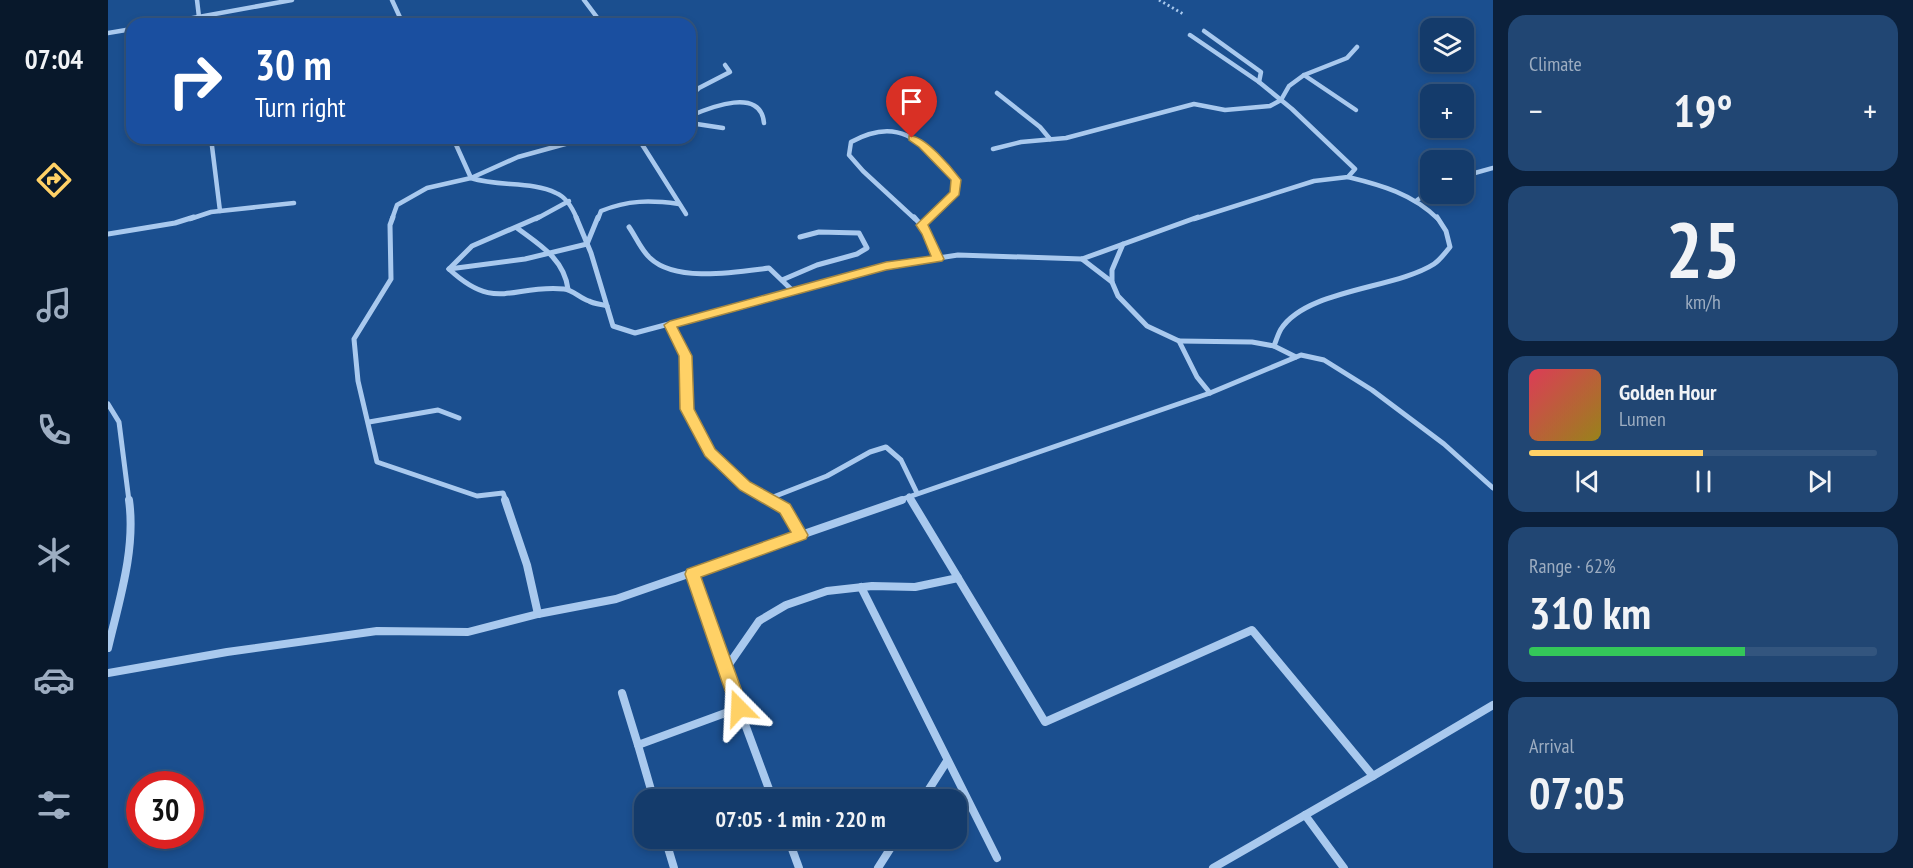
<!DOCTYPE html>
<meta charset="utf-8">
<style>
body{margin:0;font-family:"PT Sans Narrow",sans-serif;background:#214673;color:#f1f3f6;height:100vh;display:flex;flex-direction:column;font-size:22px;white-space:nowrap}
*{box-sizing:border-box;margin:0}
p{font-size:20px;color:#9dadc1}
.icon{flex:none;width:33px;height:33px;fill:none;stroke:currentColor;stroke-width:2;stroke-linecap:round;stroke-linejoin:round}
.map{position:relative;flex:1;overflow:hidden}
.panel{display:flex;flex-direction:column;gap:15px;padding:15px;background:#0b203b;width:420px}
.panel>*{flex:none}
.top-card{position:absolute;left:18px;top:18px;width:570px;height:126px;border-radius:18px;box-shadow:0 3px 9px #0003,0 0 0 2px #33557e;background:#1a4fa0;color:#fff;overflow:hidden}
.buttons{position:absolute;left:1312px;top:18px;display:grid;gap:12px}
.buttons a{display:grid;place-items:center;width:54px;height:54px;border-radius:12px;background:#143b6b;box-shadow:0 3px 9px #0003,0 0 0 2px #33557e;font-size:30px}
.speed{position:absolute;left:18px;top:771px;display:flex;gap:12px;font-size:30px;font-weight:700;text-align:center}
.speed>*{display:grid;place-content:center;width:78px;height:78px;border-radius:50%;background:#143b6b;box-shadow:0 3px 9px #0003,0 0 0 2px #33557e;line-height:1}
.speed .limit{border:9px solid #d22;background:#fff;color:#111}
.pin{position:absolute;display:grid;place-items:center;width:51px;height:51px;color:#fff;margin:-62px -26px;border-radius:50% 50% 50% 0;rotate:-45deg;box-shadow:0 0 6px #0007}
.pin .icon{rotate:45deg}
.me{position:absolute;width:66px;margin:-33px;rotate:339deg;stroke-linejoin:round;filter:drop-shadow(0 0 4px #0008)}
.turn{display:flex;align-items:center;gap:21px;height:126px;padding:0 30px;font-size:27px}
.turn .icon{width:78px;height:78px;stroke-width:2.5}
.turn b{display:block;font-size:42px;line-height:51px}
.big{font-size:45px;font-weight:700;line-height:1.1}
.panel .card{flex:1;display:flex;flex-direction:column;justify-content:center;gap:9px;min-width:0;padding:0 21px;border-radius:18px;background:#214673}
.panel .dial{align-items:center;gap:0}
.dial b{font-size:78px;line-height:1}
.song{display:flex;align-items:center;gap:18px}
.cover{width:72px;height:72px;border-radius:9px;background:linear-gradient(135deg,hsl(350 70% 55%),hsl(50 70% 35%))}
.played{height:6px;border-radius:3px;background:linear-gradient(90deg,#ffd166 50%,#33557e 50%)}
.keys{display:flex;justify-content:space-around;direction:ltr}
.heat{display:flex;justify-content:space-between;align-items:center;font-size:33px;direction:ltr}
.charge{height:9px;border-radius:4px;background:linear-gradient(90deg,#34c759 62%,#33557e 0)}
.trip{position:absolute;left:526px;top:789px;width:333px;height:60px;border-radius:18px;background:#143b6b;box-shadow:0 3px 9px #0003,0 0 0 2px #33557e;font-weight:700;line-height:60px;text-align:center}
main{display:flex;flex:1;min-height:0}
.tab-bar{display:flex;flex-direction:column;width:108px;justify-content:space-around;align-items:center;background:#08182b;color:#9dadc1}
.tab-bar .icon{width:42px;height:42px}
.tab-bar .on{color:#ffd166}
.tab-bar b{font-size:27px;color:#f1f3f6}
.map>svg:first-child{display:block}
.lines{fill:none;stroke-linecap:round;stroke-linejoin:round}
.path{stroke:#a9c9ee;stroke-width:3;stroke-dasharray:2 3;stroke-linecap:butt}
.street-far2{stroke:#a9c9ee;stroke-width:4.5}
.street-far1{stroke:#a9c9ee;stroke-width:5}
.street{stroke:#a9c9ee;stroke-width:8}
.route{fill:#ffd166;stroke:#a68842;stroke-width:1.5}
</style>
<main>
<nav class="tab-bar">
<b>07:04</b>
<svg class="icon on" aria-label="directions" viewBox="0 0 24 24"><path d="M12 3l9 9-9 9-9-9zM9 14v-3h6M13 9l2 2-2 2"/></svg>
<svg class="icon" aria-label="music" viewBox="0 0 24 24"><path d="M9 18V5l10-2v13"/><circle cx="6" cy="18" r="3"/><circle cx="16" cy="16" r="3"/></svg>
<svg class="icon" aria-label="phone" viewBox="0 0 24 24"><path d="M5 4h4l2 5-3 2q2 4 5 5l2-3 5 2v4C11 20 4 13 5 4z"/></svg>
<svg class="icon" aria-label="climate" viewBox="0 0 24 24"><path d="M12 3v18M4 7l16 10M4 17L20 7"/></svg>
<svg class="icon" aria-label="car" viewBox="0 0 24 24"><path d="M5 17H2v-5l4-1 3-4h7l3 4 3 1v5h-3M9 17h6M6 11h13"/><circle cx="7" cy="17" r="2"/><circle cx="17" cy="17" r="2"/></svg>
<svg class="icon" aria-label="filters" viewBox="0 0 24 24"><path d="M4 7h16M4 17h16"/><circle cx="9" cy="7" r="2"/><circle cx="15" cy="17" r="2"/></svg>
</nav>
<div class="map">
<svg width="1385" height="868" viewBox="0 0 1385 868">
<rect width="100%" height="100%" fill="#1b4f8f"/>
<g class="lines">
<polyline class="path" points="1051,0 1077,15"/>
<g class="street-far2">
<polyline points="89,0 91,17"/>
<polyline points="284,0 295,24"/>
<polyline points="476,0 494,24"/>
<polyline points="52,24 184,0"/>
<polyline points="1096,31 1153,72 1151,82"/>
<polyline points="0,33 24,29"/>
<polyline points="1082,35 1151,82 1184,109 1247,169 1240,177 1206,181 1086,219"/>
<polyline points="1196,75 1248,110"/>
<polyline points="889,93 932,127 942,139"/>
<polyline points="582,96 591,88 622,72 617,65"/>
<path d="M582 116C603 107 653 87 656 123"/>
<polyline points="582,123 615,128"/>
<polyline points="103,138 112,211"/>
<path d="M345 138 363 178C390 187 424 181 448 193 458 197 465 209 469 219"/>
<polyline points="530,138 578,214"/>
<polyline points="885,149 913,142 958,138 1086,104 1117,110 1162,106 1173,100 1181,86 1196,75 1239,58 1249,47"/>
<polyline points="1356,176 1385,168"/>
<path d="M1240 177C1273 185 1305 194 1330 219"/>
<polyline points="1308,201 1323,190"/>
<polyline points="82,219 103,212 186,203"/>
<polyline points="284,219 289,205 319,188 363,178 410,157 479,138"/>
<polyline points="428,219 461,201"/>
<path d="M490 219 493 211C520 200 542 200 571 204"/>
<path d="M807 219 755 171 741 155 743 142C793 114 815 144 848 180L847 193 820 219"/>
</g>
<g class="street-far1">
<polyline points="285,217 282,225 283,279 246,339 250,381 269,462 369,496 395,493 398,501"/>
<polyline points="468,217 483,253 505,326 527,333 778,266 850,255 974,259 1090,217"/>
<polyline points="806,217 813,225"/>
<polyline points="813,225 830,259"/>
<polyline points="813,225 821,217"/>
<path d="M521 227C528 237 533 250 542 258 568 283 629 272 661 268L686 292"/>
<path d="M409 228C432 245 456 259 460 289"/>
<polyline points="0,234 67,223 86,217"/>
<polyline points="1015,244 1004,270 1004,282 1010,296 1039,326 1071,341 1089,377 1102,393"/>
<polyline points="974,259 1004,282"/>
<polyline points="341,269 417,259 479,244 490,217"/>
<path d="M341 269C388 313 404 284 456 289 465 290 472 298 481 301 486 304 493 304 499 306"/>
<polyline points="341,269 364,246 431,217"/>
<polyline points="674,280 709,265 749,254 759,248 751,233 711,232 692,237"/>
<polyline points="562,325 577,356 579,409 602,452 637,486 665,501"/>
<polyline points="1071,341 1144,342 1166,346 1188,357"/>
<path d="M1166 346C1168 341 1170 334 1173 329 1199 289 1287 289 1326 264 1332 260 1337 253 1342 247L1338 231 1329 217"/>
<polyline points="0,404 11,422 21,501"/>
<polyline points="261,422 330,410 351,418"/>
<polyline points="801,496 804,501"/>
<polyline points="660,499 719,476 762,452 778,447 793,460 809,493"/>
<polyline points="789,501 1102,393 1193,355 1216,360 1264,390 1336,444 1385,488"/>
</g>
<g class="street">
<polyline points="397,500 419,565 430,614"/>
<polyline points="662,500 677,508 692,535"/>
<polyline points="803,500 937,722 1144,630 1265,776 1105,868"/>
<polyline points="584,574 617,670"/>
<polyline points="753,587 889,858"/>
<path d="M0 648C11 601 28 549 21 500"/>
<polyline points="0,673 119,652 269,631 360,632 430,614 508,599 794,500"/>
<polyline points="514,693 530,745 631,708"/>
<polyline points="530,745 546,800"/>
<polyline points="1265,776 1385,705"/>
<polyline points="665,800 617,670 651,621 678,605 719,591 764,586 807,587 850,578"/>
<polyline points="814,800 839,761"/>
<polyline points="1197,815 1236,868"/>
<polyline points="557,838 566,868"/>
<polyline points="680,838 691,868"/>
<polyline points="771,838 786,843"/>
<polyline points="770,868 789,838"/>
</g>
</g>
<path class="route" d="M801 136C816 134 844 168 853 180L851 195 820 225 836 259 834 261 778 270 569 327 584 356 586 409 607 449 642 482 682 504 700 535 698 539 593 577 640 708 637 714 631 716 625 714 623 708 577 574 579 569 683 532 672 513 632 490 597 456 572 409 571 356 556 325 562 321 778 262 823 256 814 234 808 225 842 192 843 180 811 147 801 140Z"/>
</svg>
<div class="buttons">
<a><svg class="icon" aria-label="layers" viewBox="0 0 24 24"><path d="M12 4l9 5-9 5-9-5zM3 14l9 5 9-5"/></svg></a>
<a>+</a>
<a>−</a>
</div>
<div class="speed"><div class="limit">30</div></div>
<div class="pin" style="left:804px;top:138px;background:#d93025"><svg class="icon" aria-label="arrive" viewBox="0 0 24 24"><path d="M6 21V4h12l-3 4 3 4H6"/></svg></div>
<svg class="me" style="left:631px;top:708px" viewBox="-20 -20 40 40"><path d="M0-17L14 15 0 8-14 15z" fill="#ffd166" stroke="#fff" stroke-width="4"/></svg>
<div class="trip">07:05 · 1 min · 220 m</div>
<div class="top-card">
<div class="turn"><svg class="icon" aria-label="right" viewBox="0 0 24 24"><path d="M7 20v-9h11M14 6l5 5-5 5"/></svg><div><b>30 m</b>Turn right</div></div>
</div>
</div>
<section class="panel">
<div class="card"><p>Climate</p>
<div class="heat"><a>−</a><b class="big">19°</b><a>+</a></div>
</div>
<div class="card dial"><b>25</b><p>km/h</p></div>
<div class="card">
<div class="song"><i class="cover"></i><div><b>Golden Hour</b><p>Lumen</p></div></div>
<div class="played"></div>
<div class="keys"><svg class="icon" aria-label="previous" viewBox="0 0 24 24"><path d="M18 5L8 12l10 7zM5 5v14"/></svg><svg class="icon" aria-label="pause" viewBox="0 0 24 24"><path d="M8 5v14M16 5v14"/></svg><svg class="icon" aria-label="next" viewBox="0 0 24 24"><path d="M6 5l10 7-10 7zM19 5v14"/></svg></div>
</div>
<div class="card"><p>Range · 62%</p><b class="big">310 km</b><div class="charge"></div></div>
<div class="card"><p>Arrival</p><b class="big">07:05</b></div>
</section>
</main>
